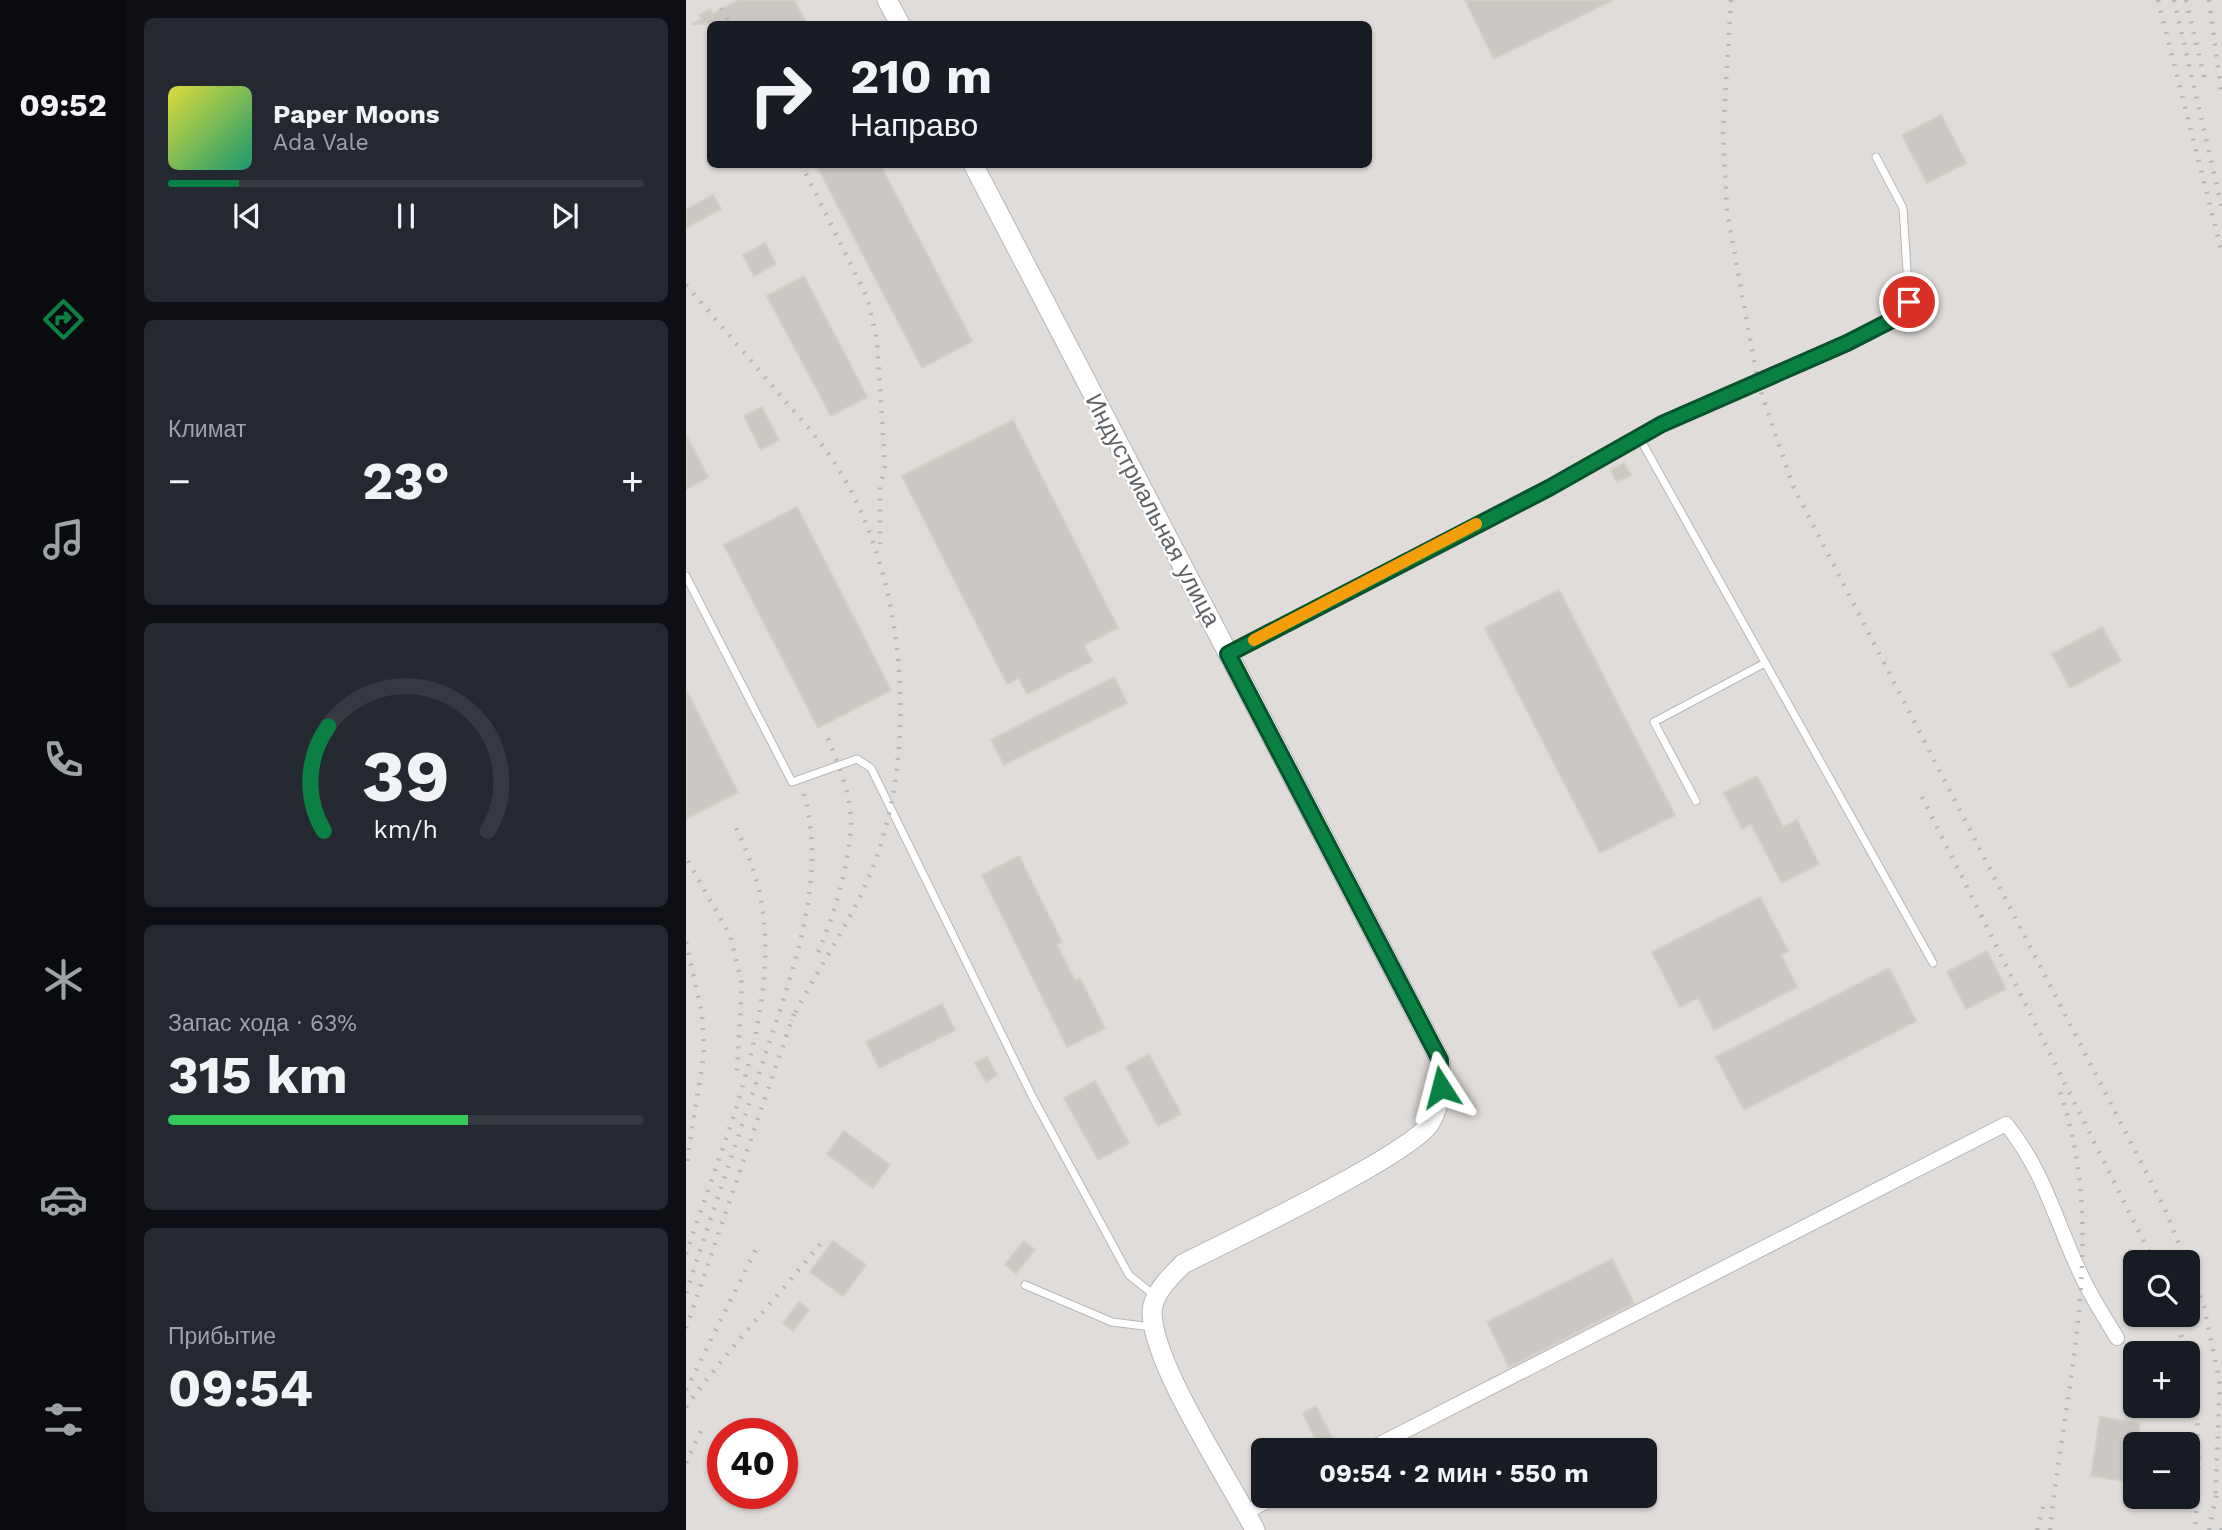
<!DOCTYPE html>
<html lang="ru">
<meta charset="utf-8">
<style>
body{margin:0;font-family:"Work Sans",sans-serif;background:#242831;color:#f1f3f6;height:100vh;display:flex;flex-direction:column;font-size:26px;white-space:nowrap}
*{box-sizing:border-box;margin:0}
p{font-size:23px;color:#9ea1a6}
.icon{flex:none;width:38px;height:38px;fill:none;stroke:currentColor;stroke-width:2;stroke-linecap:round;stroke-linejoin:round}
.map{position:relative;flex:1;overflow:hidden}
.details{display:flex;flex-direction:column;gap:18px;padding:18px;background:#0d0f14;width:560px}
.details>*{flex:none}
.banner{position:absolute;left:21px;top:21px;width:665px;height:147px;border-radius:10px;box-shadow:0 2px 5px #0004;background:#171b24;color:#f1f3f6;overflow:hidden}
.buttons{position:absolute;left:1437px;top:1250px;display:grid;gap:14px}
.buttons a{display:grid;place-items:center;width:77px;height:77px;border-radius:10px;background:#171b24;box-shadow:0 2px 5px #0004;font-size:35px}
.speed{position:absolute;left:21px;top:1418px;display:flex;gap:14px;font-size:35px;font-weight:700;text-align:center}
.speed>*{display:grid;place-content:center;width:91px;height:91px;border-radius:50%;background:#171b24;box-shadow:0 2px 5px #0004;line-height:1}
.speed .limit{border:10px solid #d22;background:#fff;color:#111}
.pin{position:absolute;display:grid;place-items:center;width:60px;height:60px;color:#fff;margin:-30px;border:4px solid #fff;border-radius:50%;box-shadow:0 2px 7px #0007}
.me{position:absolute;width:77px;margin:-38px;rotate:351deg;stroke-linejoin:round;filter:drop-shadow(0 0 5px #0008)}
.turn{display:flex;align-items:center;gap:24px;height:147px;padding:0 28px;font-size:32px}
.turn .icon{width:91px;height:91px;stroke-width:2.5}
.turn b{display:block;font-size:49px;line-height:60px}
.big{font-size:52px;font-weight:700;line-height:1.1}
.details .widget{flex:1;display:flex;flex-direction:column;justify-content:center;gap:10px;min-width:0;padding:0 24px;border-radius:10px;background:#242831}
.details .dial{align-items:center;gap:0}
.dial svg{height:182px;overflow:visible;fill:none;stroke:#363941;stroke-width:7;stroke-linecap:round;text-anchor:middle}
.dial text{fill:#f1f3f6;stroke:none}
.song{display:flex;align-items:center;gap:21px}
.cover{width:84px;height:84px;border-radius:10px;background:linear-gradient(135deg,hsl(60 70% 55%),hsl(160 70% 35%))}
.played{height:7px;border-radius:4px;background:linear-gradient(90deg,#0b8043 15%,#363941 15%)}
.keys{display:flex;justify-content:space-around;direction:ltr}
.heat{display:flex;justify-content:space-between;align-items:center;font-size:38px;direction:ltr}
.charge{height:10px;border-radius:5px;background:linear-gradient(90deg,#34c759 63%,#363941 0)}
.trip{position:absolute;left:565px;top:1438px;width:406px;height:70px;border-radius:10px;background:#171b24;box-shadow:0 2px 5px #0004;font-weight:700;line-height:70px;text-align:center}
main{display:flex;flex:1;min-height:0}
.tabs{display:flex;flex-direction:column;width:126px;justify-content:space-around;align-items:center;background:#090b0e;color:#9ea1a6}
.tabs .icon{width:49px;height:49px}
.tabs .current{color:#0b8043}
.tabs b{font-size:32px;color:#f1f3f6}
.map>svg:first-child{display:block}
.industrial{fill:#dfdcd9;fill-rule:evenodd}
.building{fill:#cbc8c4;stroke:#d4cfc5;stroke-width:2}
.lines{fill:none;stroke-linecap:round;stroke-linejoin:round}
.lane-casing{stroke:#b4b7bb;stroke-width:9}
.street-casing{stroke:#b4b7bb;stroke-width:16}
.secondary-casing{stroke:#b3b6bb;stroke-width:21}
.lane{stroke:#fff;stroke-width:7}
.street{stroke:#fff;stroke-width:14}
.secondary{stroke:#fff;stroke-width:19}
.rail{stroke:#b5b6b6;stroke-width:4.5;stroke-dasharray:2 9;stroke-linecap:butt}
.route-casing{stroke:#07532c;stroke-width:18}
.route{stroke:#0b8043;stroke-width:12}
.slow{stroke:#f59e0b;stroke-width:12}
.labels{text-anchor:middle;stroke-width:5;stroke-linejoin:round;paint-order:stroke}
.street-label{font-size:24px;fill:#5e6266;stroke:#fff}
</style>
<main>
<nav class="tabs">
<b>09:52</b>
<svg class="icon current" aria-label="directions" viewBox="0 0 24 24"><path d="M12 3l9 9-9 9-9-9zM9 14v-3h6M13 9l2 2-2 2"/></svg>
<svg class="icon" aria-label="music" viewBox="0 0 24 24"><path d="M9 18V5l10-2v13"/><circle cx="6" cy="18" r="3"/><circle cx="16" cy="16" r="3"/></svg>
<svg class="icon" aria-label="phone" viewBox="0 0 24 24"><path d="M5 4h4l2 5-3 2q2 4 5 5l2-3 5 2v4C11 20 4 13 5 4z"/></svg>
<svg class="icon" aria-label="climate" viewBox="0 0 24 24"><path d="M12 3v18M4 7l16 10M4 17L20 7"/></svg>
<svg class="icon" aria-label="car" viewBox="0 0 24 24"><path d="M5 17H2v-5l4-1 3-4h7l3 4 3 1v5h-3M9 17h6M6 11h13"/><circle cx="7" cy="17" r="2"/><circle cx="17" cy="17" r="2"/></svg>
<svg class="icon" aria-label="filters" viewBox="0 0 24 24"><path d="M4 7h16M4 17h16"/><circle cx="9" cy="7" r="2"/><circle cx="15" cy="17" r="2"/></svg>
</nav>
<section class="details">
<div class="widget">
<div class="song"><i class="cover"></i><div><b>Paper Moons</b><p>Ada Vale</p></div></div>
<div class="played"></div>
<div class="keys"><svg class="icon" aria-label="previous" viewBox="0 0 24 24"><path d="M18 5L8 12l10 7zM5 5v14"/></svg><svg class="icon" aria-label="pause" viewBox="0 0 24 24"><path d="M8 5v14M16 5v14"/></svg><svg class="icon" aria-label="next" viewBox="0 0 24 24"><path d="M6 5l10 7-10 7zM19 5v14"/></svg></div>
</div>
<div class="widget"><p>Климат</p>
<div class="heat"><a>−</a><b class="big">23°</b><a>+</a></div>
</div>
<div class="widget dial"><svg viewBox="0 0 100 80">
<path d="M14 69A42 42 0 1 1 86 69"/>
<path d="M14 69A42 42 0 0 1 16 23" stroke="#0b8043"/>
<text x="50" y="56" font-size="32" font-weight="700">39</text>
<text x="50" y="72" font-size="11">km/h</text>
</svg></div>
<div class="widget"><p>Запас хода · 63%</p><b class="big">315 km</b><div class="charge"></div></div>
<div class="widget"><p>Прибытие</p><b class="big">09:54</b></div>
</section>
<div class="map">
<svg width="1536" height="1530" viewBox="0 0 1536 1530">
<rect width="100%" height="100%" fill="#f0ede7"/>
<path class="industrial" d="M0 0H1536V1530H0ZM24 24H682V164H24ZM1449 1262H1502V1314H1449ZM1449 1353H1502V1405H1449ZM37 1433H96V1493H37ZM1449 1444H1502V1496H1449ZM578 1451H959V1496H578Z"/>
<g class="building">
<polygon points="53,0 108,0 121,24 6,24 16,19 13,15 24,9 26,14"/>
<polygon points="779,0 927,0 808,59"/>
<polygon points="1255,115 1280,163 1241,183 1216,135"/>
<polygon points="130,164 194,164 286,341 236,368"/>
<polygon points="27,195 35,209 0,228 0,210"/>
<polygon points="79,243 90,264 68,276 57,255"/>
<polygon points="118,276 181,397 145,416 81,296"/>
<polygon points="76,407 93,440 75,450 58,416"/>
<polygon points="327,420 432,628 398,645 406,661 341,694 333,678 321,684 216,476"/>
<polygon points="0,435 22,477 0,489"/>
<polygon points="938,463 945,475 931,482 925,470"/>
<polygon points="111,507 205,690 132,728 38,545"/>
<polygon points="873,590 989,815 914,853 799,628"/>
<polygon points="1416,627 1435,661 1384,688 1366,654"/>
<polygon points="428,677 441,703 318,765 305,740"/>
<polygon points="0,690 52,792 0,819"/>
<polygon points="1071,776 1097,827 1111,820 1133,864 1096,883 1065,824 1056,829 1038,793"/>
<polygon points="333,856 376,942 371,945 389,981 394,978 419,1028 381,1047 296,875"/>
<polygon points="1074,897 1102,951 1095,955 1111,987 1028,1030 1012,998 994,1007 966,952"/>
<polygon points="1301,951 1320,989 1280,1009 1261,972"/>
<polygon points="1203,968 1230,1021 1058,1110 1030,1057"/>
<polygon points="256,1004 269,1030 193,1068 180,1042"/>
<polygon points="463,1054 495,1114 472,1126 440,1067"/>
<polygon points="301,1057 311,1075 300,1082 289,1063"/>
<polygon points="409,1081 443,1143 412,1160 378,1098"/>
<polygon points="158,1131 204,1165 187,1188 141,1154"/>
<polygon points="147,1241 180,1265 157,1296 124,1272"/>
<polygon points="338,1241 349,1250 330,1273 319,1264"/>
<polygon points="926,1259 948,1303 823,1367 801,1322"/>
<polygon points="113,1302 123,1310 107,1331 97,1323"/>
<polygon points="630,1406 648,1442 634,1449 617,1413"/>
<polygon points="1414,1417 1454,1423 1445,1482 1405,1476"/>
</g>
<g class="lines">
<defs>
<g id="lane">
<polyline points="953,437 1247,963"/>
<polyline points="0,576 106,782 171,759 185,768 347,1098 443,1275 468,1295"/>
<polyline points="543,653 864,488 976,424 1139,354 1206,320 1223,302 1217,208 1190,157"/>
<polyline points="1010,801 968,722 1079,663"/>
<polyline points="339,1285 426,1322 466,1327"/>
</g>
<g id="street">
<path d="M680 1451 1320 1124C1359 1172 1370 1223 1396 1277 1406 1298 1419 1318 1431 1338"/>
<polyline points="560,1512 591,1496"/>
</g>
<g id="secondary">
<polyline points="201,0 214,24"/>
<path d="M287 164 754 1060C755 1080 756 1104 744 1123 726 1154 540 1242 497 1264 484 1277 466 1294 466 1313 467 1365 543 1479 569 1530"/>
</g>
</defs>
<use href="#lane" class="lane-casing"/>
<use href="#street" class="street-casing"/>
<use href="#secondary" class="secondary-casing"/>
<use href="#lane" class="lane"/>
<use href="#street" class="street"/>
<use href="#secondary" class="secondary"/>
<g class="rail">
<polyline points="1045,0 1037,133 1041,211 1072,383 1107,486 1478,1207 1500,1262"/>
<polyline points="1472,0 1536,253"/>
<polyline points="1488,0 1536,208"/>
<polyline points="1500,0 1519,81"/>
<polyline points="1523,0 1536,98"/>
<polyline points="35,8 44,24"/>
<polyline points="115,164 181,297 191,340 199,466 194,487 194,544"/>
<path d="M0 285C31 321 62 357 93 394 113 417 136 442 152 468 221 579 234 751 185 872 164 924 130 971 105 1021"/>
<polyline points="1236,797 1468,1262"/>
<polyline points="2,861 44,935 56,984 51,1071"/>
<polyline points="0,942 16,1014 18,1053 0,1168"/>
<path d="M132 952C149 913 162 868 165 826 166 795 152 764 141 736"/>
<path d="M0 1254C36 1144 101 1002 72 886 66 863 57 842 47 821"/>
<polyline points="1502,1265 1518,1307 1534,1384 1529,1500"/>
<path d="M0 1293C25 1217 51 1141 76 1065 103 979 143 885 118 794"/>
<polyline points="1489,1314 1500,1353"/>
<polyline points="0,1328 108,1014"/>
<path d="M1502 1358C1515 1415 1514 1472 1509 1530"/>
<polyline points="0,1390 71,1247"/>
<path d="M0 1407C41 1350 90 1299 134 1244"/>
<polyline points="0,1463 16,1428"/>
<polyline points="1351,1530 1359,1500"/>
<path d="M1364 1530C1379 1386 1423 1234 1374 1092"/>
<polyline points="1523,1530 1531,1492"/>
<polyline points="1535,1530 1536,1527"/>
</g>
</g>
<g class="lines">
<defs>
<polyline id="route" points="755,1087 754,1060 542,654 863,488 976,424 1161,343 1206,320 1223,302"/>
</defs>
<use href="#route" class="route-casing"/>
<use href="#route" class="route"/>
<polyline class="slow" points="568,640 790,524"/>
</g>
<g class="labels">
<g class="street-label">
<text transform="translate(467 510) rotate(62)" y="8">Индустриальная улица</text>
</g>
</g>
</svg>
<div class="buttons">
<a><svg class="icon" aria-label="search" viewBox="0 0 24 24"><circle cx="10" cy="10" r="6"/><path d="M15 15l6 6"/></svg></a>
<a>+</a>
<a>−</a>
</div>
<div class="speed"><div class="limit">40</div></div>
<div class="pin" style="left:1223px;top:302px;background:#d93025"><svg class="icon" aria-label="arrive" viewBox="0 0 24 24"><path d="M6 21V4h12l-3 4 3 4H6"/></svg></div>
<svg class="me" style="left:755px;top:1087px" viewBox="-20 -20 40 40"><path d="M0-17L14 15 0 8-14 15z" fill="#0b8043" stroke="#fff" stroke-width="4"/></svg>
<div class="trip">09:54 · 2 мин · 550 m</div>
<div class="banner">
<div class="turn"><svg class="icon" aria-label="right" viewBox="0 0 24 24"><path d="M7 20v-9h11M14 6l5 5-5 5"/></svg><div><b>210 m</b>Направо</div></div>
</div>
</div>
</main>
